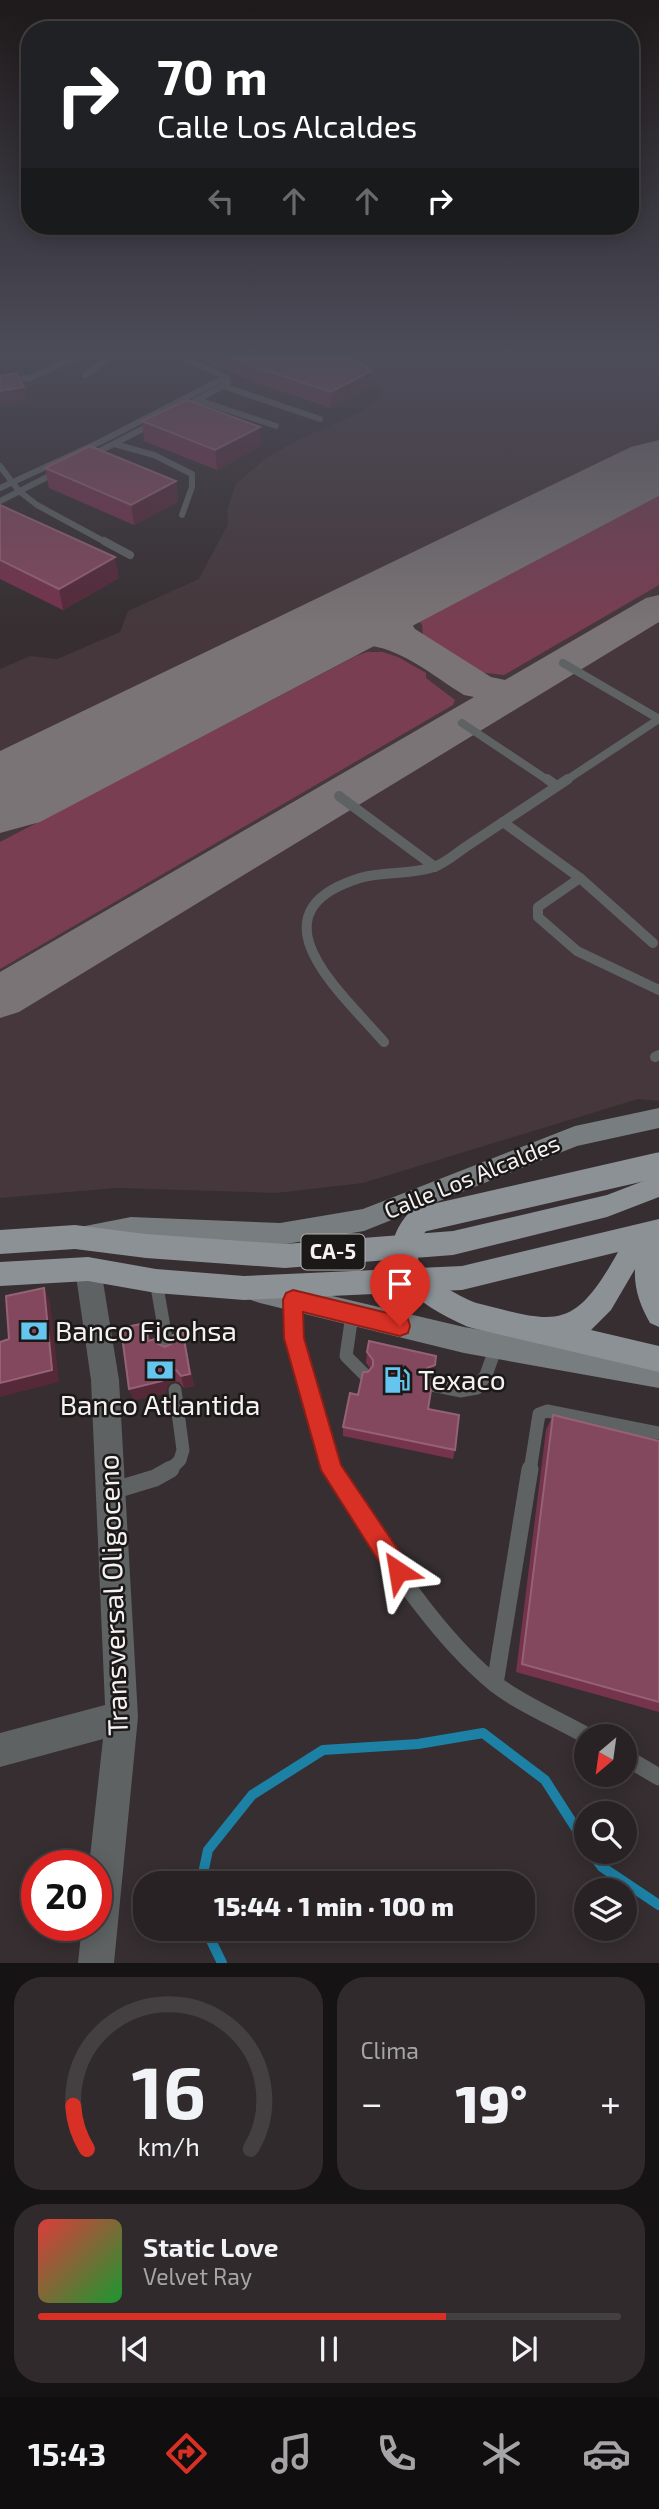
<!DOCTYPE html>
<html lang="es">
<meta charset="utf-8">
<style>
body{margin:0;font-family:"Exo 2",sans-serif;background:#302a2c;color:#f1f3f6;height:100vh;display:flex;flex-direction:column;font-size:26px;white-space:nowrap}
*{box-sizing:border-box;margin:0}
p{font-size:23px;color:#a5a4a6}
.icon{flex:none;width:38px;height:38px;fill:none;stroke:currentColor;stroke-width:2;stroke-linecap:round;stroke-linejoin:round}
.map{position:relative;height:1963px;overflow:hidden}
.panel{display:flex;flex-direction:column;gap:14px;padding:14px;background:#161314;flex:1}
.panel>*{flex:none}
.top-card{position:absolute;left:21px;top:21px;width:618px;height:214px;border-radius:28px;box-shadow:0 4px 18px #0003,0 0 0 2px #443f41;background:#202124;color:#fff;overflow:hidden}
.needle{width:46px;rotate:209deg}
.buttons{position:absolute;left:574px;top:1724px;display:grid;gap:14px}
.buttons a{display:grid;place-items:center;width:63px;height:63px;border-radius:50%;background:#282224;box-shadow:0 4px 18px #0003,0 0 0 2px #443f41;font-size:35px}
.speed{position:absolute;left:21px;top:1850px;display:flex;gap:14px;font-size:35px;font-weight:700;text-align:center}
.speed>*{display:grid;place-content:center;width:91px;height:91px;border-radius:50%;background:#282224;box-shadow:0 4px 18px #0003,0 0 0 2px #443f41;line-height:1}
.speed .limit{border:10px solid #d22;background:#fff;color:#111}
.pin{position:absolute;display:grid;place-items:center;width:60px;height:60px;color:#fff;margin:-72px -30px;border-radius:50% 50% 50% 0;rotate:-45deg;box-shadow:0 0 7px #0007}
.pin .icon{rotate:45deg}
.me{position:absolute;width:77px;margin:-38px;rotate:327deg;stroke-linejoin:round;filter:drop-shadow(0 0 5px #0008)}
.turn{display:flex;align-items:center;gap:24px;height:147px;padding:0 21px;font-size:32px}
.turn .icon{width:91px;height:91px;stroke-width:2.5}
.turn b{display:block;font-size:49px;line-height:60px}
.lanes{display:flex;align-items:center;height:66px;padding:0 21px;background:#0003;justify-content:center;gap:35px;direction:ltr}
.lanes .off{opacity:.35}
.big{font-size:52px;font-weight:800;line-height:1.1}
.panel .card{flex:1;display:flex;flex-direction:column;justify-content:center;gap:10px;min-width:0;padding:0 24px;border-radius:28px;background:#302a2c}
.panel .dial{align-items:center;gap:0}
.dial svg{height:182px;overflow:visible;fill:none;stroke:#443f41;stroke-width:7;stroke-linecap:round;text-anchor:middle}
.dial text{fill:#f1f3f6;stroke:none}
.song{display:flex;align-items:center;gap:21px}
.cover{width:84px;height:84px;border-radius:10px;background:linear-gradient(135deg,hsl(0 70% 55%),hsl(130 70% 35%))}
.played{height:7px;border-radius:4px;background:linear-gradient(90deg,#d93025 70%,#443f41 70%)}
.keys{display:flex;justify-content:space-around;direction:ltr}
.heat{display:flex;justify-content:space-between;align-items:center;font-size:38px;direction:ltr}
.panel .tiles{flex:1;display:grid;gap:14px;grid-template-columns:1fr 1fr}
.card:last-child{grid-column:span 2}
.trip{position:absolute;left:133px;top:1871px;width:402px;height:70px;border-radius:28px;background:#282224;box-shadow:0 4px 18px #0003,0 0 0 2px #443f41;font-weight:800;line-height:70px;text-align:center}
.menu{display:flex;height:112px;justify-content:space-around;align-items:center;background:#100e0e;color:#a5a4a6}
.menu .icon{width:49px;height:49px}
.menu .selected{color:#d93025}
.menu b{font-size:32px;color:#f1f3f6}
.map>svg:first-child{display:block}
.built{fill:#45373b}
.green{fill:#7a3e52}
.lines{fill:none;stroke-linecap:round;stroke-linejoin:round}
.stream{stroke:#1d81a6;stroke-width:10}
.taxiway{fill:#7b7476;fill-rule:evenodd}
.runway{fill:#7b7476;fill-rule:evenodd}
.service-far4{stroke:#5e6263;stroke-width:6}
.service-far3{stroke:#5e6263;stroke-width:8}
.service-far2{stroke:#5e6263;stroke-width:10}
.service-far1{stroke:#5e6263;stroke-width:13}
.service{stroke:#5e6263;stroke-width:17}
.minor{fill:#5e6263;fill-rule:evenodd}
.secondary{fill:#787d7f;fill-rule:evenodd}
.primary{fill:#8b9195;fill-rule:evenodd}
.primary-bridge{stroke:#8b9195;stroke-width:25}
.wall{fill:#75334c}
.shaded-wall{fill:#562939}
.building{fill:#83485d;stroke:#956275;stroke-width:2}
.route{fill:#d93025;stroke:#8d1f18;stroke-width:2}
.labels{text-anchor:middle;stroke-width:5;stroke-linejoin:round;paint-order:stroke}
.shield{fill:#1b1818;stroke:#b4b0b1;stroke-width:2}
.shield-label{font-size:21px;font-weight:bold;fill:#f6f1f2}
.street-label{font-size:23px;fill:#f6f1f2;stroke:#1b1818}
.near-poi-label{font-size:28px;fill:#f6f1f2;stroke:#1b1818;text-anchor:start}
.near-street-label{font-size:28px;fill:#f6f1f2;stroke:#1b1818}
</style>
<div class="map">
<svg width="659" height="1963" viewBox="0 0 659 1963">
<rect width="100%" height="100%" fill="#362e30"/>
<polygon class="built" points="325,355 659,355 659,1101 638,1099 363,1183 277,1193 117,1188 0,1198 0,669 30,656 57,659 120,632 128,611 199,579 228,524 227,510 236,484 265,459 290,444 363,411 382,395 383,389"/>
<g class="green">
<polygon points="659,496 659,585 504,675 477,672 423,637 422,624 419,622"/>
<polygon points="383,652 398,657 426,673 426,678 455,700 453,705 0,969 0,842 356,656 367,652"/>
</g>
<g class="lines">
<g class="stream">
<polyline points="591,1852 602,1867 659,1905"/>
<polyline points="201,1883 208,1850 252,1795 323,1750 418,1744 483,1733 545,1780 586,1844"/>
<polyline points="205,1928 222,1963"/>
</g>
<path class="taxiway" d="M403 582 416 585 421 593 409 609 408 618 415 629 491 677 505 680 646 598 659 595V622L19 1012 0 1018V972L474 697 464 695C433 676 399 646 362 645 340 644 319 653 297 647L292 639 297 631C322 625 347 621 373 623L370 618C374 600 385 586 403 582Z"/>
<polygon class="runway" points="659,440 659,496 40,822 0,833 0,751 631,447"/>
<g class="service-far4">
<polyline points="177,355 226,377"/>
<polyline points="85,375 114,355"/>
<polyline points="0,383 30,378 81,355"/>
<polyline points="223,386 320,419"/>
<polyline points="198,400 276,426"/>
<polyline points="181,409 228,383 226,377"/>
<polyline points="114,444 154,455 192,474 192,487 182,515"/>
<polyline points="90,456 154,423"/>
<polyline points="0,466 19,491 37,505 107,543"/>
<polyline points="0,488 100,442 226,377"/>
<polyline points="0,501 57,472"/>
</g>
<g class="service-far3">
<polyline points="104,541 130,555"/>
<polyline points="563,663 659,719"/>
<polyline points="462,723 549,781"/>
<polyline points="565,781 659,719"/>
</g>
<g class="service-far2">
<polyline points="547,779 557,786"/>
<polyline points="339,796 435,867"/>
<polyline points="503,822 580,878 653,943"/>
<polyline points="580,878 538,907 538,917 577,951 659,990"/>
<path d="M384 1042C342 993 247 913 360 878 383 871 410 875 434 867 446 863 459 851 470 844 503 822 535 801 568 779"/>
<polyline points="655,1057 659,1055"/>
</g>
<g class="service-far1">
<polyline points="156,1281 168,1350"/>
<polyline points="293,1300 294,1338 333,1471"/>
<polyline points="352,1315 346,1356 364,1374"/>
<polyline points="431,1385 460,1391 477,1388 486,1375 496,1347"/>
<polyline points="169,1471 180,1460 183,1450 175,1390"/>
<polyline points="530,1471 539,1414 547,1411 659,1433"/>
</g>
<g class="service">
<path d="M332 1469C372 1538 432 1632 494 1683 517 1702 559 1720 587 1736"/>
<polyline points="112,1491 155,1478 171,1469"/>
<polyline points="495,1684 530,1469"/>
<polyline points="625,1757 659,1777"/>
</g>
<polygon class="minor" points="88,1257 97,1261 101,1269 119,1380 138,1717 114,1963 78,1963 82,1925 96,1925 96,1866 89,1866 103,1739 0,1767 0,1733 105,1705 91,1380 75,1269 79,1261"/>
<g class="secondary">
<polygon points="659,1108 659,1128 577,1146 364,1231 280,1245 131,1239 89,1246 80,1243 76,1235 80,1227 131,1217 280,1223 363,1209 575,1126"/>
<polygon points="260,1279 464,1327 659,1360 659,1388 464,1353 260,1303 251,1300 247,1291 251,1282"/>
</g>
<g class="primary">
<polygon points="659,1175 659,1197 607,1217 453,1255 285,1268 146,1258 75,1249 0,1254 0,1230 75,1225 146,1234 285,1244 453,1231 607,1195"/>
<path d="M659 1219V1327L650 1323C640 1305 634 1289 635 1269L611 1310 591 1330 659 1346V1372L472 1328 463 1324 459 1315 463 1306 472 1302C555 1322 572 1335 618 1252L462 1290 244 1300 156 1293 88 1281 0 1286V1262L88 1257 156 1269 244 1276 462 1266Z"/>
</g>
<path class="primary-bridge" d="M472 1315C435 1299 377 1267 419 1220L659 1165"/>
</g>
<g class="wall">
<polygon points="192,355 346,355 371,371 371,387 331,408 259,384"/>
<polygon points="142,421 261,446 217,470 144,441"/>
<polygon points="45,468 176,481 178,502 134,525 49,488"/>
<polygon points="0,505 119,578 63,610 0,579"/>
<polygon points="146,1323 150,1341 165,1347 171,1344 183,1333 194,1386 184,1388 179,1382 173,1381 167,1386 166,1393 134,1400 129,1389"/>
<polygon points="367,1352 433,1376 425,1378 428,1409 455,1450 453,1459 343,1436 343,1427 368,1372 371,1369 366,1363"/>
<polygon points="553,1415 659,1441 659,1712 516,1672 546,1430"/>
</g>
<g class="shaded-wall">
<polygon points="371,371 371,387 331,408 331,392"/>
<polygon points="24,387 27,402 0,406 0,391"/>
<polygon points="260,427 261,446 217,470 215,450"/>
<polygon points="176,481 178,502 134,525 131,505"/>
<polygon points="115,557 119,578 63,610 59,589"/>
<polygon points="44,1288 50,1301 59,1382 0,1397 0,1383"/>
<polygon points="183,1333 194,1386 184,1388 181,1376"/>
<polygon points="435,1365 433,1376 425,1378 424,1373 427,1368"/>
<polygon points="169,1369 173,1381 167,1386 166,1393 134,1400 129,1389 163,1374"/>
</g>
<g class="building">
<polygon points="228,355 346,355 371,371 331,392 258,368"/>
<polygon points="16,373 24,387 0,391 0,376"/>
<polygon points="187,400 260,427 215,450 142,421"/>
<polygon points="90,446 176,481 131,505 45,468"/>
<polygon points="0,505 115,557 59,589 0,560"/>
<polygon points="44,1288 52,1370 0,1383 0,1342 9,1339 6,1296"/>
<polygon points="146,1323 148,1341 155,1339 158,1344 165,1347 171,1344 173,1335 183,1333 190,1374 181,1376 176,1370 169,1369 163,1374 162,1381 129,1389 121,1328"/>
<polygon points="369,1341 436,1356 435,1365 427,1368 424,1373 426,1381 432,1384 428,1409 459,1415 455,1450 343,1427 350,1393 358,1395 363,1372 368,1372 373,1366 373,1360 367,1352"/>
<polygon points="553,1415 659,1441 659,1702 522,1664"/>
</g>
<linearGradient id="sky" x2="0" y2="1"><stop stop-color="#1e191a"/><stop offset="0.56" stop-color="#4c4c59"/><stop offset="1" stop-color="#4c4c59" stop-opacity="0"/></linearGradient>
<rect width="659" height="630" fill="url(#sky)"/>
<polygon class="route" points="293,1290 400,1316 408,1319 410,1326 408,1333 400,1336 303,1312 304,1338 341,1465 407,1563 410,1571 407,1579 398,1583 390,1579 321,1470 284,1338 283,1300 286,1293"/>
<defs>
<symbol id="bank-bare" viewBox="-9 -9 18 18"><path d="M-6-4H6V4H-6ZM0-2.3a2.3 2.3 0 1 0 0 4.6a2.3 2.3 0 1 0 0-4.6Z" fill="#65c5ee" stroke="#1b1818" stroke-width="2.5" paint-order="stroke"/></symbol>
<symbol id="fuel-bare" viewBox="-9 -9 18 18"><path d="M-5.5-6h7V0h2V4h1.3V-2.5L3-4.5l.8-.8L6-3V5H2.5V1h-1V6h-7ZM-4.2-4.7v3.2H.2V-4.7Z" fill="#65c5ee" stroke="#1b1818" stroke-width="2.5" paint-order="stroke"/></symbol>
</defs>
<g fill-rule="evenodd">
<use href="#bank-bare" x="15" y="1312" width="38" height="38"/>
<use href="#bank-bare" x="141" y="1351" width="38" height="38"/>
<use href="#fuel-bare" x="378" y="1361" width="38" height="38"/>
</g>
<g class="labels">
<rect class="shield" x="301.5" y="1234.5" width="63" height="35" rx="5"/>
<g class="shield-label">
<text x="333" y="1259">CA-5</text>
</g>
<g class="street-label">
<text transform="translate(472 1177) rotate(-22)" y="8">Calle Los Alcaldes</text>
</g>
<g class="near-poi-label">
<text x="55" y="1341">Banco Ficohsa</text>
<text x="418" y="1390">Texaco</text>
<text x="160" y="1415" text-anchor="middle">Banco Atlantida</text>
</g>
<g class="near-street-label">
<text transform="translate(113 1595) rotate(-92)" y="10">Transversal Oligoceno</text>
</g>
</g>
</svg>
<div class="buttons">
<a><svg class="needle" viewBox="-14 -14 28 28"><path d="M0-13l5 13h-10z" fill="#e53935"/><path d="M0 13l5-13h-10z" fill="#a5a4a6"/></svg></a>
<a><svg class="icon" aria-label="search" viewBox="0 0 24 24"><circle cx="10" cy="10" r="6"/><path d="M15 15l6 6"/></svg></a>
<a><svg class="icon" aria-label="layers" viewBox="0 0 24 24"><path d="M12 4l9 5-9 5-9-5zM3 14l9 5 9-5"/></svg></a>
</div>
<div class="speed"><div class="limit">20</div></div>
<div class="pin" style="left:400px;top:1326px;background:#d93025"><svg class="icon" aria-label="arrive" viewBox="0 0 24 24"><path d="M6 21V4h12l-3 4 3 4H6"/></svg></div>
<svg class="me" style="left:398px;top:1571px" viewBox="-20 -20 40 40"><path d="M0-17L14 15 0 8-14 15z" fill="#d93025" stroke="#fff" stroke-width="4"/></svg>
<div class="trip">15:44 · 1 min · 100 m</div>
<div class="top-card">
<div class="turn"><svg class="icon" aria-label="right" viewBox="0 0 24 24"><path d="M7 20v-9h11M14 6l5 5-5 5"/></svg><div><b>70 m</b>Calle Los Alcaldes</div></div>
<div class="lanes"><svg class="icon off" aria-label="left" viewBox="0 0 24 24"><path d="M17 20v-9H6M10 6l-5 5 5 5"/></svg><svg class="icon off" aria-label="ahead" viewBox="0 0 24 24"><path d="M12 20V5M6 11l6-6 6 6"/></svg><svg class="icon off" aria-label="ahead" viewBox="0 0 24 24"><path d="M12 20V5M6 11l6-6 6 6"/></svg><svg class="icon" aria-label="right" viewBox="0 0 24 24"><path d="M7 20v-9h11M14 6l5 5-5 5"/></svg></div>
</div>
</div>
<section class="panel">
<div class="tiles">
<div class="card dial"><svg viewBox="0 0 100 80">
<path d="M14 69A42 42 0 1 1 86 69"/>
<path d="M14 69A42 42 0 0 1 8 50" stroke="#d93025"/>
<text x="50" y="56" font-size="32" font-weight="700">16</text>
<text x="50" y="72" font-size="11">km/h</text>
</svg></div>
<div class="card"><p>Clima</p>
<div class="heat"><a>−</a><b class="big">19°</b><a>+</a></div>
</div>
<div class="card">
<div class="song"><i class="cover"></i><div><b>Static Love</b><p>Velvet Ray</p></div></div>
<div class="played"></div>
<div class="keys"><svg class="icon" aria-label="previous" viewBox="0 0 24 24"><path d="M18 5L8 12l10 7zM5 5v14"/></svg><svg class="icon" aria-label="pause" viewBox="0 0 24 24"><path d="M8 5v14M16 5v14"/></svg><svg class="icon" aria-label="next" viewBox="0 0 24 24"><path d="M6 5l10 7-10 7zM19 5v14"/></svg></div>
</div>
</div>
</section>
<nav class="menu">
<b>15:43</b>
<svg class="icon selected" aria-label="directions" viewBox="0 0 24 24"><path d="M12 3l9 9-9 9-9-9zM9 14v-3h6M13 9l2 2-2 2"/></svg>
<svg class="icon" aria-label="music" viewBox="0 0 24 24"><path d="M9 18V5l10-2v13"/><circle cx="6" cy="18" r="3"/><circle cx="16" cy="16" r="3"/></svg>
<svg class="icon" aria-label="phone" viewBox="0 0 24 24"><path d="M5 4h4l2 5-3 2q2 4 5 5l2-3 5 2v4C11 20 4 13 5 4z"/></svg>
<svg class="icon" aria-label="climate" viewBox="0 0 24 24"><path d="M12 3v18M4 7l16 10M4 17L20 7"/></svg>
<svg class="icon" aria-label="car" viewBox="0 0 24 24"><path d="M5 17H2v-5l4-1 3-4h7l3 4 3 1v5h-3M9 17h6M6 11h13"/><circle cx="7" cy="17" r="2"/><circle cx="17" cy="17" r="2"/></svg>
</nav>
